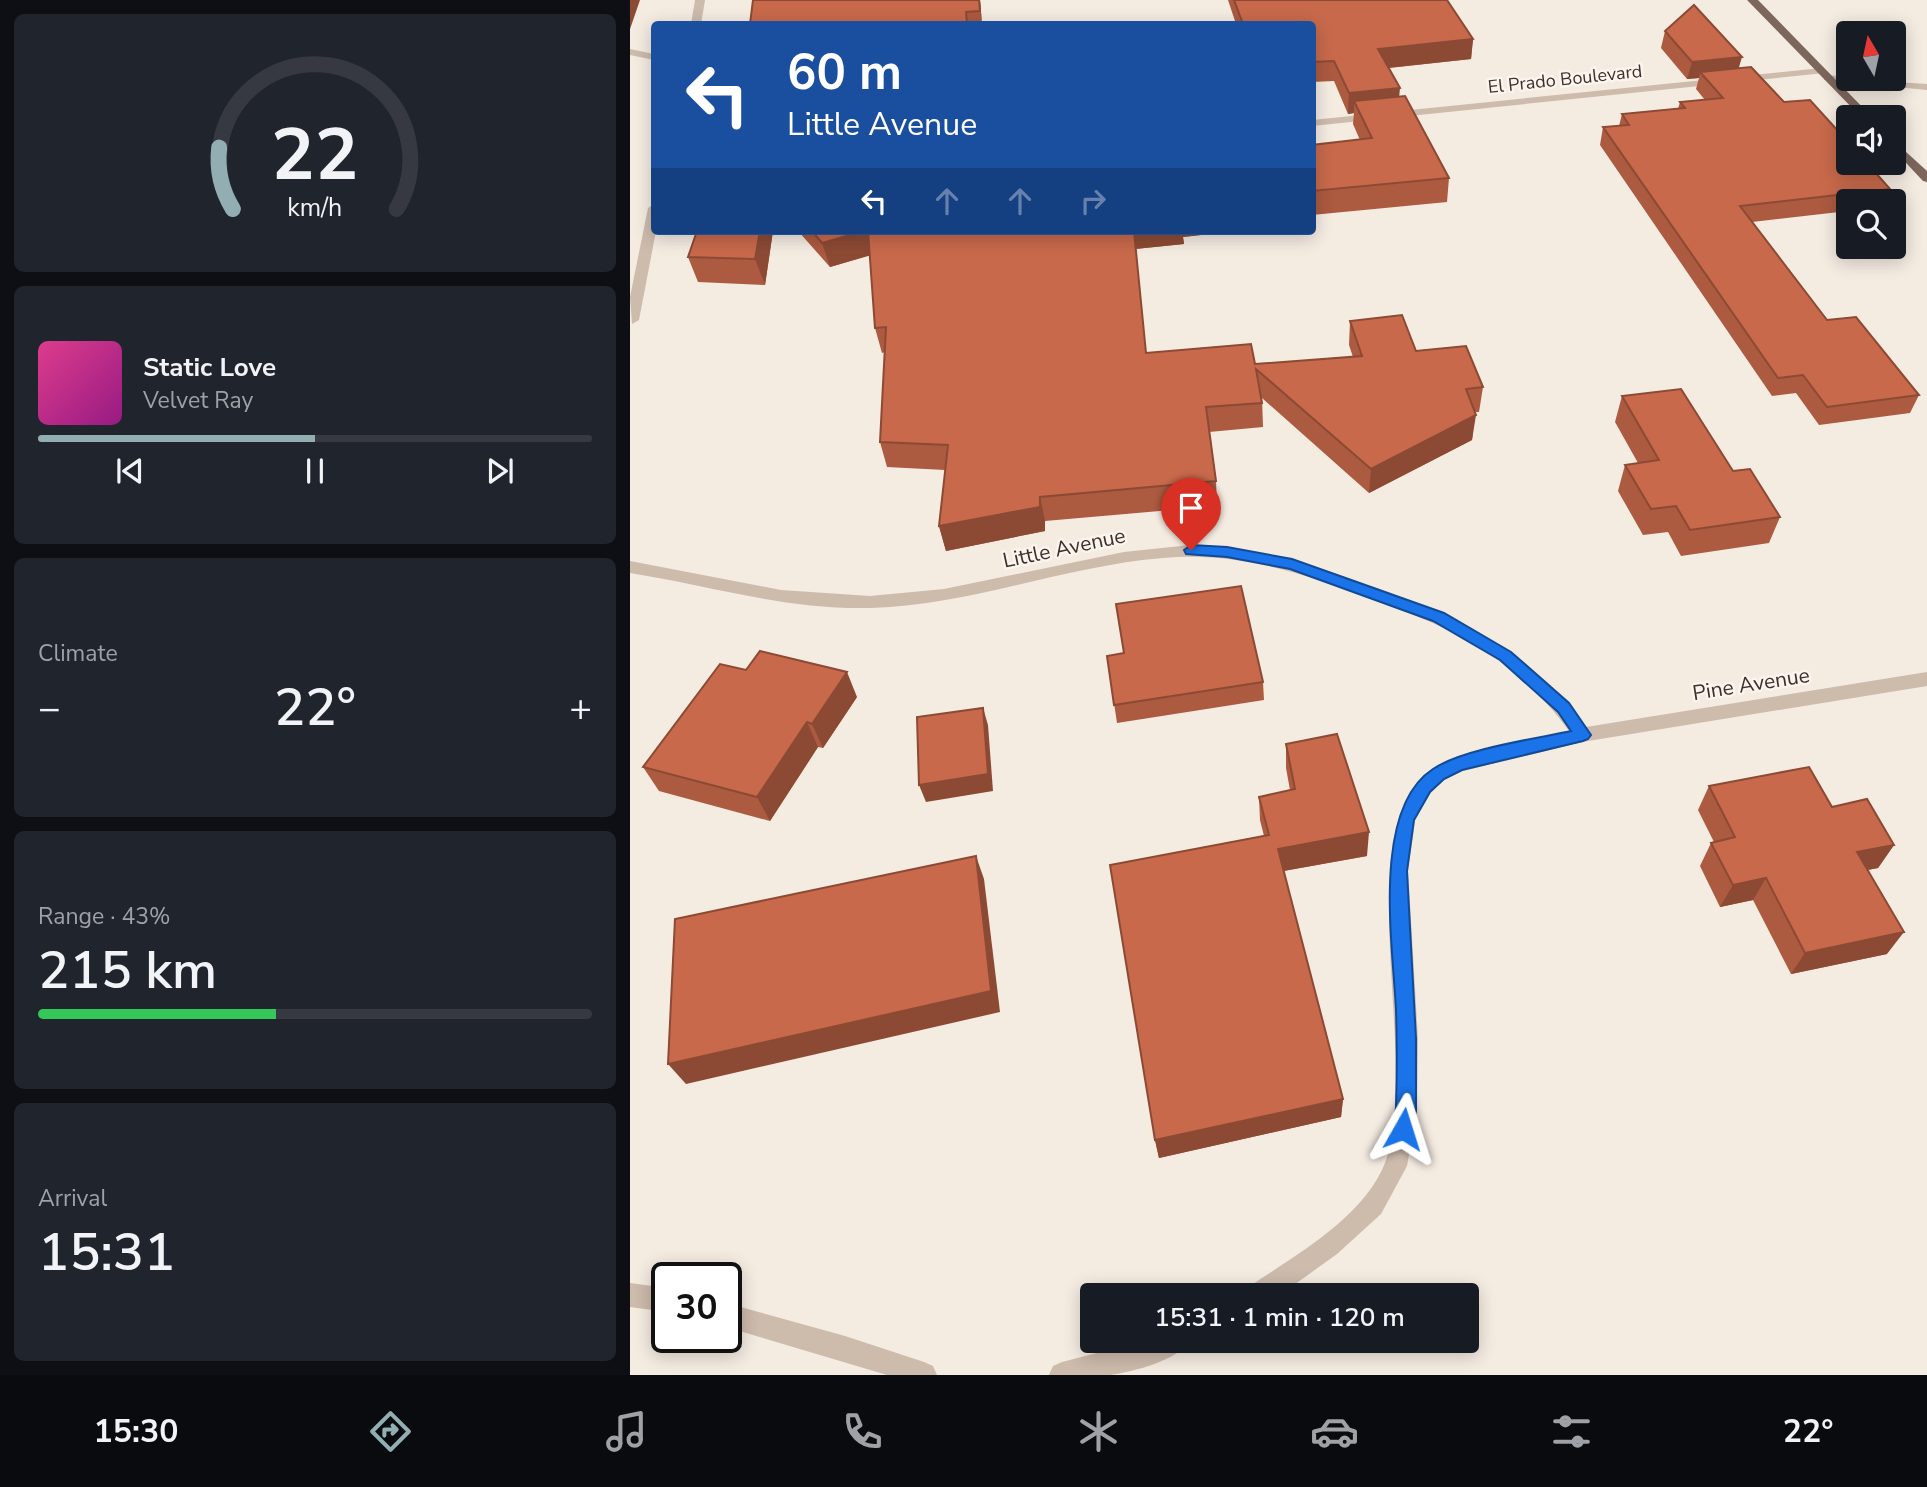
<!DOCTYPE html>
<meta charset="utf-8">
<style>
body{margin:0;font-family:"Nunito Sans",sans-serif;background:#20242c;color:#f1f3f6;height:100vh;display:flex;flex-direction:column;font-size:26px;white-space:nowrap}
*{box-sizing:border-box;margin:0}
p{font-size:23px;color:#9ea1a6}
.icon{flex:none;width:38px;height:38px;fill:none;stroke:currentColor;stroke-width:2;stroke-linecap:round;stroke-linejoin:round}
.map{position:relative;flex:1;overflow:hidden}
.drawer{display:flex;flex-direction:column;gap:14px;padding:14px;background:#0d0f14;width:630px}
.drawer>*{flex:none}
.guide{position:absolute;left:21px;top:21px;width:665px;height:214px;border-radius:7px;box-shadow:0 4px 18px #0003;background:#1a4fa0;color:#fff;overflow:hidden}
.needle{width:46px;rotate:351deg}
.tools{position:absolute;left:1206px;top:21px;display:grid;gap:14px}
.tools a{display:grid;place-items:center;width:70px;height:70px;border-radius:7px;background:#171b24;box-shadow:0 4px 18px #0003;font-size:35px}
.speed{position:absolute;left:21px;top:1262px;display:flex;gap:14px;font-size:35px;font-weight:700;text-align:center}
.speed>*{display:grid;place-content:center;width:91px;height:91px;border-radius:50%;background:#171b24;box-shadow:0 4px 18px #0003;line-height:1}
.speed .limit{border:4px solid #111;border-radius:10px;background:#fff;color:#111}
.pin{position:absolute;display:grid;place-items:center;width:60px;height:60px;color:#fff;margin:-72px -30px;border-radius:50% 50% 50% 0;rotate:-45deg;box-shadow:0 0 7px #0007}
.pin .icon{rotate:45deg}
.me{position:absolute;width:77px;margin:-38px;rotate:6deg;stroke-linejoin:round;filter:drop-shadow(0 0 5px #0008)}
.turn{display:flex;align-items:center;gap:24px;height:147px;padding:0 21px;font-size:32px}
.turn .icon{width:91px;height:91px;stroke-width:2.5}
.turn b{display:block;font-size:49px;line-height:60px}
.lanes{display:flex;align-items:center;height:66px;padding:0 21px;background:#0003;justify-content:center;gap:35px;direction:ltr}
.lanes .off{opacity:.35}
.big{font-size:52px;font-weight:600;line-height:1.1}
.drawer .card{flex:1;display:flex;flex-direction:column;justify-content:center;gap:10px;min-width:0;padding:0 24px;border-radius:10px;background:#20242c}
.drawer .dial{align-items:center;gap:0}
.dial svg{height:182px;overflow:visible;fill:none;stroke:#363941;stroke-width:7;stroke-linecap:round;text-anchor:middle}
.dial text{fill:#f1f3f6;stroke:none}
.song{display:flex;align-items:center;gap:21px}
.cover{width:84px;height:84px;border-radius:10px;background:linear-gradient(135deg,hsl(330 70% 55%),hsl(310 70% 35%))}
.played{height:7px;border-radius:4px;background:linear-gradient(90deg,#92aeb2 50%,#363941 50%)}
.keys{display:flex;justify-content:space-around;direction:ltr}
.heat{display:flex;justify-content:space-between;align-items:center;font-size:38px;direction:ltr}
.charge{height:10px;border-radius:5px;background:linear-gradient(90deg,#34c759 43%,#363941 0)}
.trip{position:absolute;left:450px;top:1283px;width:399px;height:70px;border-radius:7px;background:#171b24;box-shadow:0 4px 18px #0003;font-weight:600;line-height:70px;text-align:center}
.menu{display:flex;height:112px;justify-content:space-around;align-items:center;background:#090b0e;color:#9ea1a6}
.menu .icon{width:49px;height:49px}
.menu .current{color:#92aeb2}
.menu b{font-size:32px;color:#f1f3f6}
main{display:flex;flex:1;min-height:0}
.map>svg:first-child{display:block}
.lines{fill:none;stroke-linecap:round;stroke-linejoin:round}
.minor{fill:#cdbbac;fill-rule:evenodd}
.major{fill:#7d675c;fill-rule:evenodd}
.wall{fill:#ac5a40}
.shaded-wall{fill:#8c4a34}
.building{fill:#c8694b;stroke:#8c4a34;stroke-width:2}
.route{fill:#1a73e8;stroke:#114b97;stroke-width:2}
.labels{text-anchor:middle;stroke-width:5;stroke-linejoin:round;paint-order:stroke}
.far-street-label{font-size:18px;fill:#3b302b;stroke:#fbf5ee}
.street-label{font-size:21px;fill:#3b302b;stroke:#fbf5ee}
</style>
<main>
<section class="drawer">
<div class="card dial"><svg viewBox="0 0 100 80">
<path d="M14 69A42 42 0 1 1 86 69"/>
<path d="M14 69A42 42 0 0 1 8 42" stroke="#92aeb2"/>
<text x="50" y="56" font-size="32" font-weight="700">22</text>
<text x="50" y="72" font-size="11">km/h</text>
</svg></div>
<div class="card">
<div class="song"><i class="cover"></i><div><b>Static Love</b><p>Velvet Ray</p></div></div>
<div class="played"></div>
<div class="keys"><svg class="icon" aria-label="previous" viewBox="0 0 24 24"><path d="M18 5L8 12l10 7zM5 5v14"/></svg><svg class="icon" aria-label="pause" viewBox="0 0 24 24"><path d="M8 5v14M16 5v14"/></svg><svg class="icon" aria-label="next" viewBox="0 0 24 24"><path d="M6 5l10 7-10 7zM19 5v14"/></svg></div>
</div>
<div class="card"><p>Climate</p>
<div class="heat"><a>−</a><b class="big">22°</b><a>+</a></div>
</div>
<div class="card"><p>Range · 43%</p><b class="big">215 km</b><div class="charge"></div></div>
<div class="card"><p>Arrival</p><b class="big">15:31</b></div>
</section>
<div class="map">
<svg width="1297" height="1375" viewBox="0 0 1297 1375">
<rect width="100%" height="100%" fill="#f4ebe1"/>
<g class="lines">
<g class="minor">
<polygon points="65,0 75,0 71,24 61,24"/>
<polygon points="0,49 24,54 24,60 0,55"/>
<polygon points="1191,68 1196,71 1195,73 682,126 682,120"/>
<polygon points="1198,75 1218,77 1218,79 1297,84 1297,90 1194,80 1194,76"/>
<polygon points="24,204 26,231 9,320 2,324 0,297 18,208"/>
<path d="M560 545C623 547 682 564 741 586 826 616 902 652 956 727L1297 672V686L952 742 833 771 815 779 801 792 785 820 778 871 788 1039 787 1111 777 1166 751 1214 707 1254 650 1295H617L620 1286C666 1255 734 1217 755 1163 792 1067 716 825 802 769 830 750 904 739 939 731 916 699 887 672 855 651 821 628 782 614 744 600 676 574 607 551 533 558 434 566 341 605 241 608 156 610 82 586 0 573V561L151 590 240 596 314 589 494 552Z"/>
<polygon points="0,1283 37,1288 37,1312 0,1307"/>
<polygon points="96,1303 215,1336 294,1362 303,1366 307,1375 257,1375 96,1327"/>
<path d="M517 1340H559C551 1360 501 1372 481 1375 461 1375 439 1375 419 1375L423 1366 432 1362Z"/>
</g>
<g class="major">
<polygon points="1117,0 1128,0 1242,117 1231,117"/>
<polygon points="1264,141 1297,171 1297,182 1293,181 1264,150"/>
</g>
</g>
<g class="wall">
<polygon points="123,0 350,0 352,24 120,24"/>
<polygon points="598,0 817,0 843,39 841,59 759,68 769,97 819,178 817,202 682,215 682,145 730,140 723,124 724,113 718,114 704,81 682,82 682,24 606,24"/>
<polygon points="1035,31 1109,68 1154,102 1260,189 1255,201 1218,201 1218,211 1122,222 1197,320 1289,395 1280,413 1189,425 1166,393 1142,396 970,145 973,127 989,126 992,114 1048,109 1050,102 1075,100 1066,89 1069,78 1057,79 1031,48"/>
<polygon points="67,231 143,231 135,285 68,282 58,257"/>
<polygon points="168,231 580,231 580,234 553,237 554,244 505,249 516,353 625,364 723,357 719,345 720,321 786,351 853,387 849,412 845,412 842,440 739,493 632,398 633,427 579,432 586,481 587,506 415,521 415,531 316,551 309,526 315,470 257,467 250,442 255,352 252,353 245,328 240,255 200,267"/>
<polygon points="992,396 1103,471 1150,517 1139,543 1051,556 1038,532 1013,535 988,491 995,465 1008,463 985,422"/>
<polygon points="494,653 633,682 634,700 487,723 477,656"/>
<polygon points="227,697 193,748 188,747 140,821 29,791 13,767"/>
<polygon points="656,744 737,856 653,871 713,1099 711,1117 529,1158 525,1140 634,836 630,820 629,797 660,790 656,768"/>
<polygon points="1079,786 1202,807 1264,845 1248,868 1237,870 1257,954 1161,974 1123,900 1090,907 1070,866 1081,843 1084,842 1068,810"/>
</g>
<g class="shaded-wall">
<polygon points="0,0 10,0 0,29"/>
<polygon points="349,0 350,0 352,24 350,11"/>
<polygon points="843,39 841,59 747,69 748,49"/>
<polygon points="1112,57 1107,74 1070,72 1069,78 1057,79 1062,62"/>
<polygon points="770,88 768,109 724,101 724,113 718,114 719,93"/>
<polygon points="130,231 143,231 135,285 125,259"/>
<polygon points="234,231 238,231 245,254 200,267 192,243"/>
<polygon points="504,231 580,231 580,234 553,237 554,244 505,249"/>
<polygon points="846,415 842,440 739,493 741,469"/>
<polygon points="410,497 415,521 415,531 316,551 309,526"/>
<polygon points="217,672 227,697 193,748 182,724"/>
<polygon points="353,708 358,725 363,791 296,802 289,785"/>
<polygon points="177,722 188,747 140,821 127,797"/>
<polygon points="739,832 737,856 648,872 648,849"/>
<polygon points="1264,845 1248,868 1211,875 1227,852"/>
<polygon points="346,856 354,879 370,1012 56,1084 38,1064"/>
<polygon points="1136,878 1123,900 1090,907 1103,885"/>
<polygon points="1274,932 1257,954 1161,974 1175,953"/>
<polygon points="713,1099 711,1117 529,1158 525,1140"/>
</g>
<g class="building">
<polygon points="123,0 349,0 350,11 336,12 337,24 120,24"/>
<polygon points="604,0 817,0 843,39 748,49 770,88 719,93 704,61 682,62 682,24 613,24"/>
<polygon points="1064,5 1112,57 1062,62 1035,31"/>
<polygon points="1121,67 1154,102 1180,100 1218,142 1218,163 1237,163 1260,189 1110,206 1197,320 1226,317 1289,395 1197,407 1173,375 1148,378 973,127 999,125 992,114 1055,108 1050,102 1093,98 1070,72"/>
<polygon points="775,96 819,178 682,191 682,145 742,138 724,101"/>
<polygon points="67,231 130,231 125,259 58,257"/>
<polygon points="182,231 234,231 192,243"/>
<polygon points="238,231 504,231 516,353 621,344 625,364 732,356 720,321 772,315 786,351 836,346 853,387 836,389 846,415 741,469 626,369 632,403 576,407 586,481 410,497 410,507 309,526 318,445 250,442 256,327 245,328"/>
<polygon points="1051,389 1103,471 1120,469 1150,517 1060,530 1046,506 1021,509 995,465 1029,460 992,396"/>
<polygon points="611,586 633,682 484,705 477,656 494,653 486,604"/>
<polygon points="130,651 217,672 182,724 177,722 127,797 13,767 90,664 116,670"/>
<polygon points="353,708 358,774 289,785 287,717"/>
<polygon points="707,734 739,832 648,849 713,1099 525,1140 480,865 639,835 629,797 665,789 656,744"/>
<polygon points="1179,767 1202,807 1237,799 1264,845 1227,852 1274,932 1175,953 1136,878 1103,885 1081,843 1105,837 1079,786"/>
<polygon points="346,856 361,991 38,1064 45,919"/>
</g>
<path class="route" d="M561 545 597 547 662 559 814 613 881 652 939 703 961 735 958 739 953 741 832 770 814 779 800 792 784 820 777 871 786 1039V1111L780 1136 773 1139 765 1136C761 1126 766 1117 766 1106 767 1074 767 1042 766 1010 763 946 741 809 803 769 833 749 904 739 941 731L928 712 870 660 803 621 660 569 597 557 556 554 554 550Z"/>
<g class="labels">
<g class="far-street-label">
<text transform="translate(935 79) rotate(-6)" y="6">El Prado Boulevard</text>
</g>
<g class="street-label">
<text transform="translate(434 548) rotate(-12)" y="7">Little Avenue</text>
<text transform="translate(1121 684) rotate(-9)" y="7">Pine Avenue</text>
</g>
</g>
</svg>
<div class="tools">
<a><svg class="needle" viewBox="-14 -14 28 28"><path d="M0-13l5 13h-10z" fill="#e53935"/><path d="M0 13l5-13h-10z" fill="#9ea1a6"/></svg></a>
<a><svg class="icon" aria-label="sound" viewBox="0 0 24 24"><path d="M4 9h4l5-4v14l-5-4H4zM17 9q2 3 0 6"/></svg></a>
<a><svg class="icon" aria-label="search" viewBox="0 0 24 24"><circle cx="10" cy="10" r="6"/><path d="M15 15l6 6"/></svg></a>
</div>
<div class="speed"><div class="limit">30</div></div>
<div class="pin" style="left:561px;top:550px;background:#d93025"><svg class="icon" aria-label="arrive" viewBox="0 0 24 24"><path d="M6 21V4h12l-3 4 3 4H6"/></svg></div>
<svg class="me" style="left:773px;top:1129px" viewBox="-20 -20 40 40"><path d="M0-17L14 15 0 8-14 15z" fill="#1a73e8" stroke="#fff" stroke-width="4"/></svg>
<div class="trip">15:31 · 1 min · 120 m</div>
<div class="guide">
<div class="turn"><svg class="icon" aria-label="left" viewBox="0 0 24 24"><path d="M17 20v-9H6M10 6l-5 5 5 5"/></svg><div><b>60 m</b>Little Avenue</div></div>
<div class="lanes"><svg class="icon" aria-label="left" viewBox="0 0 24 24"><path d="M17 20v-9H6M10 6l-5 5 5 5"/></svg><svg class="icon off" aria-label="ahead" viewBox="0 0 24 24"><path d="M12 20V5M6 11l6-6 6 6"/></svg><svg class="icon off" aria-label="ahead" viewBox="0 0 24 24"><path d="M12 20V5M6 11l6-6 6 6"/></svg><svg class="icon off" aria-label="right" viewBox="0 0 24 24"><path d="M7 20v-9h11M14 6l5 5-5 5"/></svg></div>
</div>
</div>
</main>
<nav class="menu">
<b>15:30</b>
<svg class="icon current" aria-label="directions" viewBox="0 0 24 24"><path d="M12 3l9 9-9 9-9-9zM9 14v-3h6M13 9l2 2-2 2"/></svg>
<svg class="icon" aria-label="music" viewBox="0 0 24 24"><path d="M9 18V5l10-2v13"/><circle cx="6" cy="18" r="3"/><circle cx="16" cy="16" r="3"/></svg>
<svg class="icon" aria-label="phone" viewBox="0 0 24 24"><path d="M5 4h4l2 5-3 2q2 4 5 5l2-3 5 2v4C11 20 4 13 5 4z"/></svg>
<svg class="icon" aria-label="climate" viewBox="0 0 24 24"><path d="M12 3v18M4 7l16 10M4 17L20 7"/></svg>
<svg class="icon" aria-label="car" viewBox="0 0 24 24"><path d="M5 17H2v-5l4-1 3-4h7l3 4 3 1v5h-3M9 17h6M6 11h13"/><circle cx="7" cy="17" r="2"/><circle cx="17" cy="17" r="2"/></svg>
<svg class="icon" aria-label="filters" viewBox="0 0 24 24"><path d="M4 7h16M4 17h16"/><circle cx="9" cy="7" r="2"/><circle cx="15" cy="17" r="2"/></svg>
<b>22°</b>
</nav>
